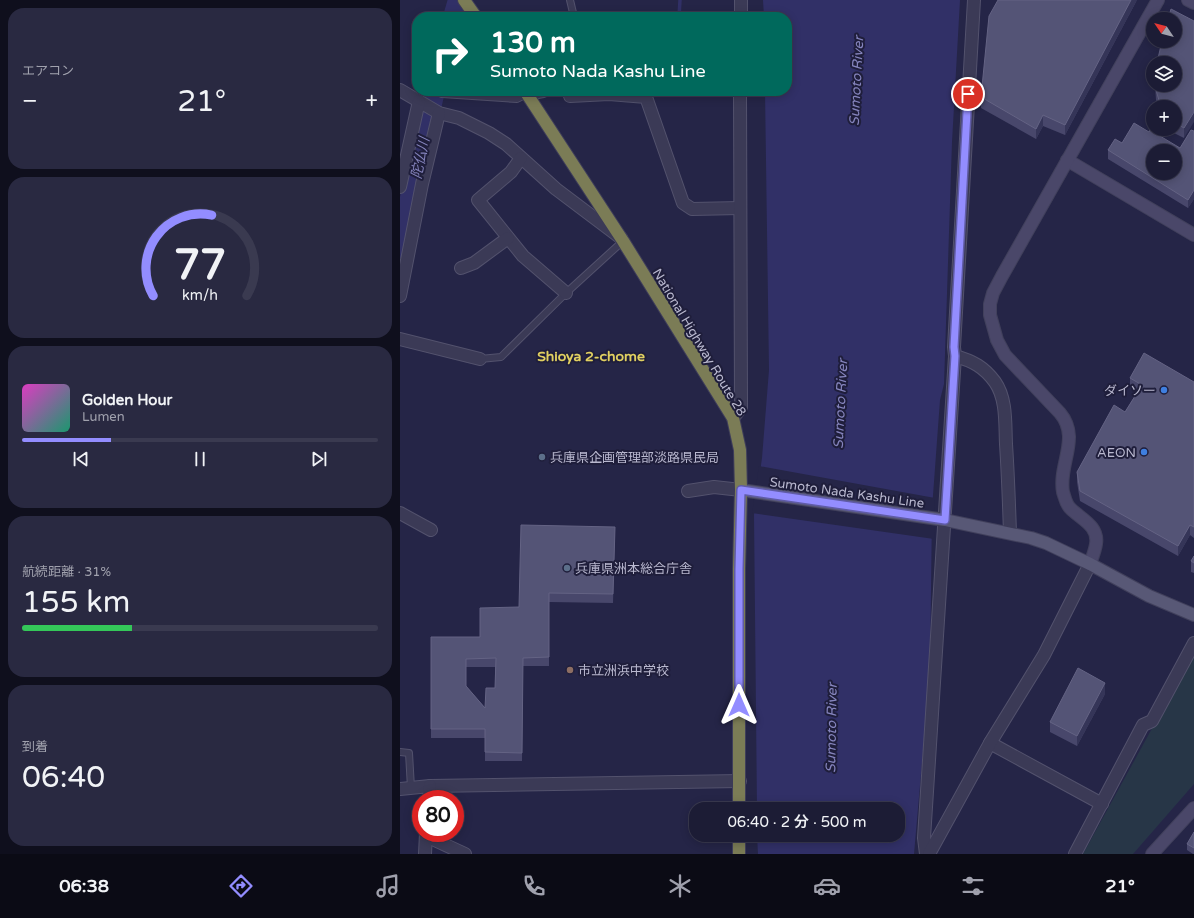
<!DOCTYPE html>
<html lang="ja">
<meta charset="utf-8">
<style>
body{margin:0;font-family:"Varela Round","Noto Sans JP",sans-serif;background:#292941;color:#f1f3f6;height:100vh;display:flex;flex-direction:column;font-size:15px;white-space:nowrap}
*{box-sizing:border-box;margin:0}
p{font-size:13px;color:#a0a1ad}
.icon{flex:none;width:22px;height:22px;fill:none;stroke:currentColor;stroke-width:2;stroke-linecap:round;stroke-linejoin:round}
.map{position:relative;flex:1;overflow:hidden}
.side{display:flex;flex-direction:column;gap:8px;padding:8px;background:#0f0f1d;width:400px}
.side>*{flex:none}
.hud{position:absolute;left:12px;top:12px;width:380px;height:84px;border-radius:16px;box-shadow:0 2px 10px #0003,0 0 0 1px #3a3a50;background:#00695c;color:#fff;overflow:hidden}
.needle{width:26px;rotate:305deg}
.buttons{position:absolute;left:746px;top:12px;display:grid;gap:8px}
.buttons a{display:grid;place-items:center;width:36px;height:36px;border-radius:50%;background:#1c1c35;box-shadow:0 2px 10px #0003,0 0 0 1px #3a3a50;font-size:20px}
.speed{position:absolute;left:12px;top:790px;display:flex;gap:8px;font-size:20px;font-weight:700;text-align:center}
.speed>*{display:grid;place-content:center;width:52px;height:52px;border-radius:50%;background:#1c1c35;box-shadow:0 2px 10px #0003,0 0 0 1px #3a3a50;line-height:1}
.speed .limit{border:6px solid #d22;background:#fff;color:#111}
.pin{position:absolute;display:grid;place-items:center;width:34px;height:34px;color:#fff;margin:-17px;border:2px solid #fff;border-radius:50%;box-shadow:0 1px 4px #0007}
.me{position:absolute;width:44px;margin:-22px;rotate:0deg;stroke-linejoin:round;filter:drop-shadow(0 0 3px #0008)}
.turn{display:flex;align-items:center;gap:14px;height:84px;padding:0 12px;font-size:18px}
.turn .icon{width:52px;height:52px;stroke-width:2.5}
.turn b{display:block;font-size:28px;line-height:34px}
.big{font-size:30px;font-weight:600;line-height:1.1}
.side .tile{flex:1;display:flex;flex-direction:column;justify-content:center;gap:6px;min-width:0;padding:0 14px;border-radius:16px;background:#292941}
.side .dial{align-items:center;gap:0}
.dial svg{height:104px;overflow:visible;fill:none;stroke:#3a3a50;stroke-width:7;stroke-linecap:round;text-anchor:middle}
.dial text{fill:#f1f3f6;stroke:none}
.song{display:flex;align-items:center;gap:12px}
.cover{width:48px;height:48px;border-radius:6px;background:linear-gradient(135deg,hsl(310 70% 55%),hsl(160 70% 35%))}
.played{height:4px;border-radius:2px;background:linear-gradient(90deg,#938dff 25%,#3a3a50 25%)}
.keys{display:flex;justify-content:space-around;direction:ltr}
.heat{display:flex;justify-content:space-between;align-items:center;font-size:22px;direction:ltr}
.charge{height:6px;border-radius:3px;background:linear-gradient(90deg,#34c759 31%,#3a3a50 0)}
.trip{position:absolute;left:289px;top:802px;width:216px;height:40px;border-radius:16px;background:#1c1c35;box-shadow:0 2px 10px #0003,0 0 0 1px #3a3a50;font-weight:600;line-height:40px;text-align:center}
.tab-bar{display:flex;height:64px;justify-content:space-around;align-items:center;background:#0b0b15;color:#a0a1ad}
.tab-bar .icon{width:28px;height:28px}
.tab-bar .active{color:#938dff}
.tab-bar b{font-size:18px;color:#f1f3f6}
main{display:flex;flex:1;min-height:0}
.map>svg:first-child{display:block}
.green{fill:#273647}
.water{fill:#313067}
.pier{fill:#252547}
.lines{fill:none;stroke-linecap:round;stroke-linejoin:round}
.stream{stroke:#313067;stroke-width:3.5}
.river{stroke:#313067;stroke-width:20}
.lane-casing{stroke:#53526d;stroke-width:8}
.street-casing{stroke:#53526d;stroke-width:14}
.secondary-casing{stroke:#41405c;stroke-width:14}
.primary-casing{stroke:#41405c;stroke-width:14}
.highway-casing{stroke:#3f3e5a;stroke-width:14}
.lane{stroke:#3b3a56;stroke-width:6}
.street{stroke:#3b3a56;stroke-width:12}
.secondary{stroke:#4a4769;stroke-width:12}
.primary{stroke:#585876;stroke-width:12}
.highway{stroke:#7b7c56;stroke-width:12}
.wall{fill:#48476b;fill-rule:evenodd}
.shaded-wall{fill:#353558}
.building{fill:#545476;stroke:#646384;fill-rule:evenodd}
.route-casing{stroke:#605ca6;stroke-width:10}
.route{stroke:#938dff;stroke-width:7}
.shop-dot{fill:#3f7fe0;stroke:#1f1e3b;stroke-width:1.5}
.service-dot{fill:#5c6f8a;stroke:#1f1e3b;stroke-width:1.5}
.education-dot{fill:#8d6e63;stroke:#1f1e3b;stroke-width:1.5}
.labels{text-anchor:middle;stroke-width:4;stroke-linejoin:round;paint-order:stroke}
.street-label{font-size:13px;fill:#b9b8cf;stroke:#1f1e3b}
.poi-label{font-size:13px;fill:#b9b8cf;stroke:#1f1e3b;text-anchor:start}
.water-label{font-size:14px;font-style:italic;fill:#8584bd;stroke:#1f1e3b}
.neighbourhood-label{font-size:14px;font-weight:bold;fill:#e1d061;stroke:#1f1e3b}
</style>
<main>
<section class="side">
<div class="tile"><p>エアコン</p>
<div class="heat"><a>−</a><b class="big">21°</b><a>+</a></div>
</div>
<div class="tile dial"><svg viewBox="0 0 100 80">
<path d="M14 69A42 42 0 1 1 86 69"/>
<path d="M14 69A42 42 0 0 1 59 7" stroke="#938dff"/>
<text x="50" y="56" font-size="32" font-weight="700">77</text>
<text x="50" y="72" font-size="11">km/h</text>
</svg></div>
<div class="tile">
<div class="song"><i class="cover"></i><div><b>Golden Hour</b><p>Lumen</p></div></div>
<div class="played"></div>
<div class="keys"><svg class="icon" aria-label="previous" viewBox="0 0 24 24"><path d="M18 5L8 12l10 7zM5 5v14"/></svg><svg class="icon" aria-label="pause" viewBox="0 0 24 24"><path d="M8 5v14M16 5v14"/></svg><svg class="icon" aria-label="next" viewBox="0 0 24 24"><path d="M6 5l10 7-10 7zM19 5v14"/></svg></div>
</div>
<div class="tile"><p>航続距離 · 31%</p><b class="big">155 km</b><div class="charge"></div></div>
<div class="tile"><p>到着</p><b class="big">06:40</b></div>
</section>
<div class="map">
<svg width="794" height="854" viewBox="0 0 794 854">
<rect width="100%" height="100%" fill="#252547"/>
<polygon class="green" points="794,652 794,784 733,854 683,854"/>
<polygon class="water" points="363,0 560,0 552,142 544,384 540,400 532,509 530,671 514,854 358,854 357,835 498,835 498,809 357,809 354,515 362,458 369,370 365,91 387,91 387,17 364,17"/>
<polygon class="pier" points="359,466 535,498 534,539 352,513"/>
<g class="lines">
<polyline class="stream" points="279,17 280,0"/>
<g class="river">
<polyline points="53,17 58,0"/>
<polyline points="0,248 11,193 35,91"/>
</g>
<defs>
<g id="lane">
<polyline points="170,0 174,17"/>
<polyline points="42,94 117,99 127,94"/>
<polyline points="80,359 101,357 166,293 223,241"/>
<polyline points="0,752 9,753 11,788"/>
</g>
<g id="street">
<polyline points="341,0 341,17"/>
<polyline points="0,90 39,113 59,118 89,133 106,144 156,189 221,238"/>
<polyline points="169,91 170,96 209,94 246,97 283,203 292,209 340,208"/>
<polyline points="127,94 143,91"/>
<polyline points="121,158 111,172 78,200 123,256 166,293"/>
<polyline points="0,187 19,101"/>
<polyline points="61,268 74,263 108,238"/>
<polyline points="0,296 22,184 39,113"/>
<polyline points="0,339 80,359"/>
<path d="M555 356C573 361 584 367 595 382 607 399 605 424 606 444 608 474 609 503 610 533"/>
<polyline points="333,418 341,408 340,91"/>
<polyline points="288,491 314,487 341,490"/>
<polyline points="0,513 31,530"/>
<polyline points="590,743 702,804"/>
<polyline points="0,789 30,786 340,781"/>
<polyline points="29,799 30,786"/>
<polyline points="26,836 65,854"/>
<polyline points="25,854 26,833"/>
<polyline points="526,854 524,838 555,356 554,347 574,0"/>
<polyline points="529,854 590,743 644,655 690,564"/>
<polyline points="675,854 743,725 752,721 794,643"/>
</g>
<g id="secondary">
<polyline points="788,0 794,3"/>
<polyline points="667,160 794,235"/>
<path d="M690 564C692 558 695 551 696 544 699 526 681 519 671 509 666 505 665 498 663 492 658 464 681 438 660 413L605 355 597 340 590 315V304L593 293 602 276 758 0"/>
<polyline points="752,854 794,808"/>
</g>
<polyline id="primary" points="341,490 545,520 631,538 646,543 690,564 749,596 794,615"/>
<g id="highway">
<polyline points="64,0 76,17"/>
<polyline points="125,91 223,241 333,418 340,450 341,490 339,569 339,809"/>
<polyline points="339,854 339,835"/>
</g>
</defs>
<use href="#lane" class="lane-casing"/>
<use href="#street" class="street-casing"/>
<use href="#secondary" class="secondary-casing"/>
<use href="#primary" class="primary-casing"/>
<use href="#highway" class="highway-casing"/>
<use href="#lane" class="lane"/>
<use href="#street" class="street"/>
<use href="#secondary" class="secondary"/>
<use href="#primary" class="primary"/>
<use href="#highway" class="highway"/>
</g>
<g class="wall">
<polygon points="737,0 665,135 643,126 636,139 581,108 581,97"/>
<polygon points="794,21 784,138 766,129 775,129 775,107 758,107 756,100 755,85"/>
<polygon points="794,131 794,199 788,208 708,159 708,150 722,143 749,132 780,148"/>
<polygon points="730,378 794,382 794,538 790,535 778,556 680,501 677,482 677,472 725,412 737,392 730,388"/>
<path d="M215 527 213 603 149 602V666H123L122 761H85V738H31V637H80L119 607ZM66 667H95V688L85 708 66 686Z"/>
<polygon points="794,556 794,573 791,572 791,561"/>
<polygon points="705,694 677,746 650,732 650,722"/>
<polygon points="794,832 794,854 793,854 787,850 787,844"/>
</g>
<g class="shaded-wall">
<polygon points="731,0 737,0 665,135 665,125"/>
<polygon points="794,112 794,122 784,138 784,128"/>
<polygon points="643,115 643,126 636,139 636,129"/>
<polygon points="794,190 794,199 788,208 788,200"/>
<polygon points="790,525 790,535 778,556 778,546"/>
<polygon points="705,683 705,694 677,746 677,736"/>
</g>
<g class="building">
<polygon points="598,0 731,0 665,125 643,115 636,129 581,97 589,16"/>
<polygon points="771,9 794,21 794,112 784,128 775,123 775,107 761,107 756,90 756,85 775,85 775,63 757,63 762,41 775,41 775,19 768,19"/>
<path d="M734 123 749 132 750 130 780 148 791 130 794 131V190L788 200 708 150 715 139 722 143ZM753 151H775V173H753Z"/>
<polygon points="744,353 794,382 794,527 790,525 778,546 680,491 677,472 714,405 725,412 742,385 730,378"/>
<path d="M121 525 215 527 213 594 149 593V657L123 658 122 753 85 752V729H31V637H80V608L119 607ZM96 658 95 688H86L85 708 66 686V659Z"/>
<polygon points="794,556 794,563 791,561"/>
<polygon points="678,668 705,683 677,736 650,722"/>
<polygon points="794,832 794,848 787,844"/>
</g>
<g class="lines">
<defs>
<polyline id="route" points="339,705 339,569 341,490 545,520 555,356 554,347 568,94"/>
</defs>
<use href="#route" class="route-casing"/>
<use href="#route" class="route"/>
</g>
<g class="shop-dot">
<circle cx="764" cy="390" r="4"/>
<circle cx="744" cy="452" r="4"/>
</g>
<g class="service-dot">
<circle cx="142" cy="457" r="4"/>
<circle cx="167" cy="568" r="4"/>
</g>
<circle class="education-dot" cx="170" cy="670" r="4"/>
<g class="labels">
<g class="street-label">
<text transform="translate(300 342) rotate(59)" y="5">National Highway Route 28</text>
<text transform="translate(447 492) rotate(8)" y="5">Sumoto Nada Kashu Line</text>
</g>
<g class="poi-label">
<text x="756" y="395" text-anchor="end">ダイソー</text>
<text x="736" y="457" text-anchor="end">AEON</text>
<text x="150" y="462">兵庫県企画管理部淡路県民局</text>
<text x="175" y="573">兵庫県洲本総合庁舎</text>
<text x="178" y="675">市立洲浜中学校</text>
</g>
<g class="water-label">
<text transform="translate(456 81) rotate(-87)" y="5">Sumoto River</text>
<text transform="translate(20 158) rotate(-78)" y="5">陀仏川</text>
<text transform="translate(440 404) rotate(-87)" y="5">Sumoto River</text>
<text transform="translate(431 728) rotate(-89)" y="5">Sumoto River</text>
</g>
<g class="neighbourhood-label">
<text x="191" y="361">Shioya 2-chome</text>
</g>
</g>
</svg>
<div class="buttons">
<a><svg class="needle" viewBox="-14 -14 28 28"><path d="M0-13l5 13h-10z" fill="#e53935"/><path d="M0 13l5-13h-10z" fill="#a0a1ad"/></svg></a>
<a><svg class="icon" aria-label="layers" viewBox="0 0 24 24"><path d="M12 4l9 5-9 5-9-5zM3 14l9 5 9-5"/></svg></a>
<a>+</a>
<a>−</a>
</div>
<div class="speed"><div class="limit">80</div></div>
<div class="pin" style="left:568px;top:94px;background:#d93025"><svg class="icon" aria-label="arrive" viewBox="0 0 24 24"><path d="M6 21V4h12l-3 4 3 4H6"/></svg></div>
<svg class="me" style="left:339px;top:705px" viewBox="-20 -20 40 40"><path d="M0-17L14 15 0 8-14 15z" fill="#938dff" stroke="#fff" stroke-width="4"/></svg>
<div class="trip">06:40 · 2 分 · 500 m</div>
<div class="hud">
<div class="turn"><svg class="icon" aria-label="right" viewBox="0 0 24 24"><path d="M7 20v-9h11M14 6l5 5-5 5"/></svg><div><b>130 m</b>Sumoto Nada Kashu Line</div></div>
</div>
</div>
</main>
<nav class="tab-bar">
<b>06:38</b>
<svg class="icon active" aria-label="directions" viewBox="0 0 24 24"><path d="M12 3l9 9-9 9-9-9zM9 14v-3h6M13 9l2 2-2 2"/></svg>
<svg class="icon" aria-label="music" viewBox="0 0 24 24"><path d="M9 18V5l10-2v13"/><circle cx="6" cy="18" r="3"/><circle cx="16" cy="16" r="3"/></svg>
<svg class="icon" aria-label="phone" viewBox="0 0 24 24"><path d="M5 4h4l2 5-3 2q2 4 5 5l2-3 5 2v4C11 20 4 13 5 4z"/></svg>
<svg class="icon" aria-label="climate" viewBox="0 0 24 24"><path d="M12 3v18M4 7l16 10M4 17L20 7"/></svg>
<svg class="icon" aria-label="car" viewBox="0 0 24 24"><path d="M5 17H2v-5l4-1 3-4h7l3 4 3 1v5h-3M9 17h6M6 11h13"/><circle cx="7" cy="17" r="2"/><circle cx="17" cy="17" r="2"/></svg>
<svg class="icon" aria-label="filters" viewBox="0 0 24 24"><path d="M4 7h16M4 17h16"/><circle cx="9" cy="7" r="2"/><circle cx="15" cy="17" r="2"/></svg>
<b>21°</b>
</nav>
